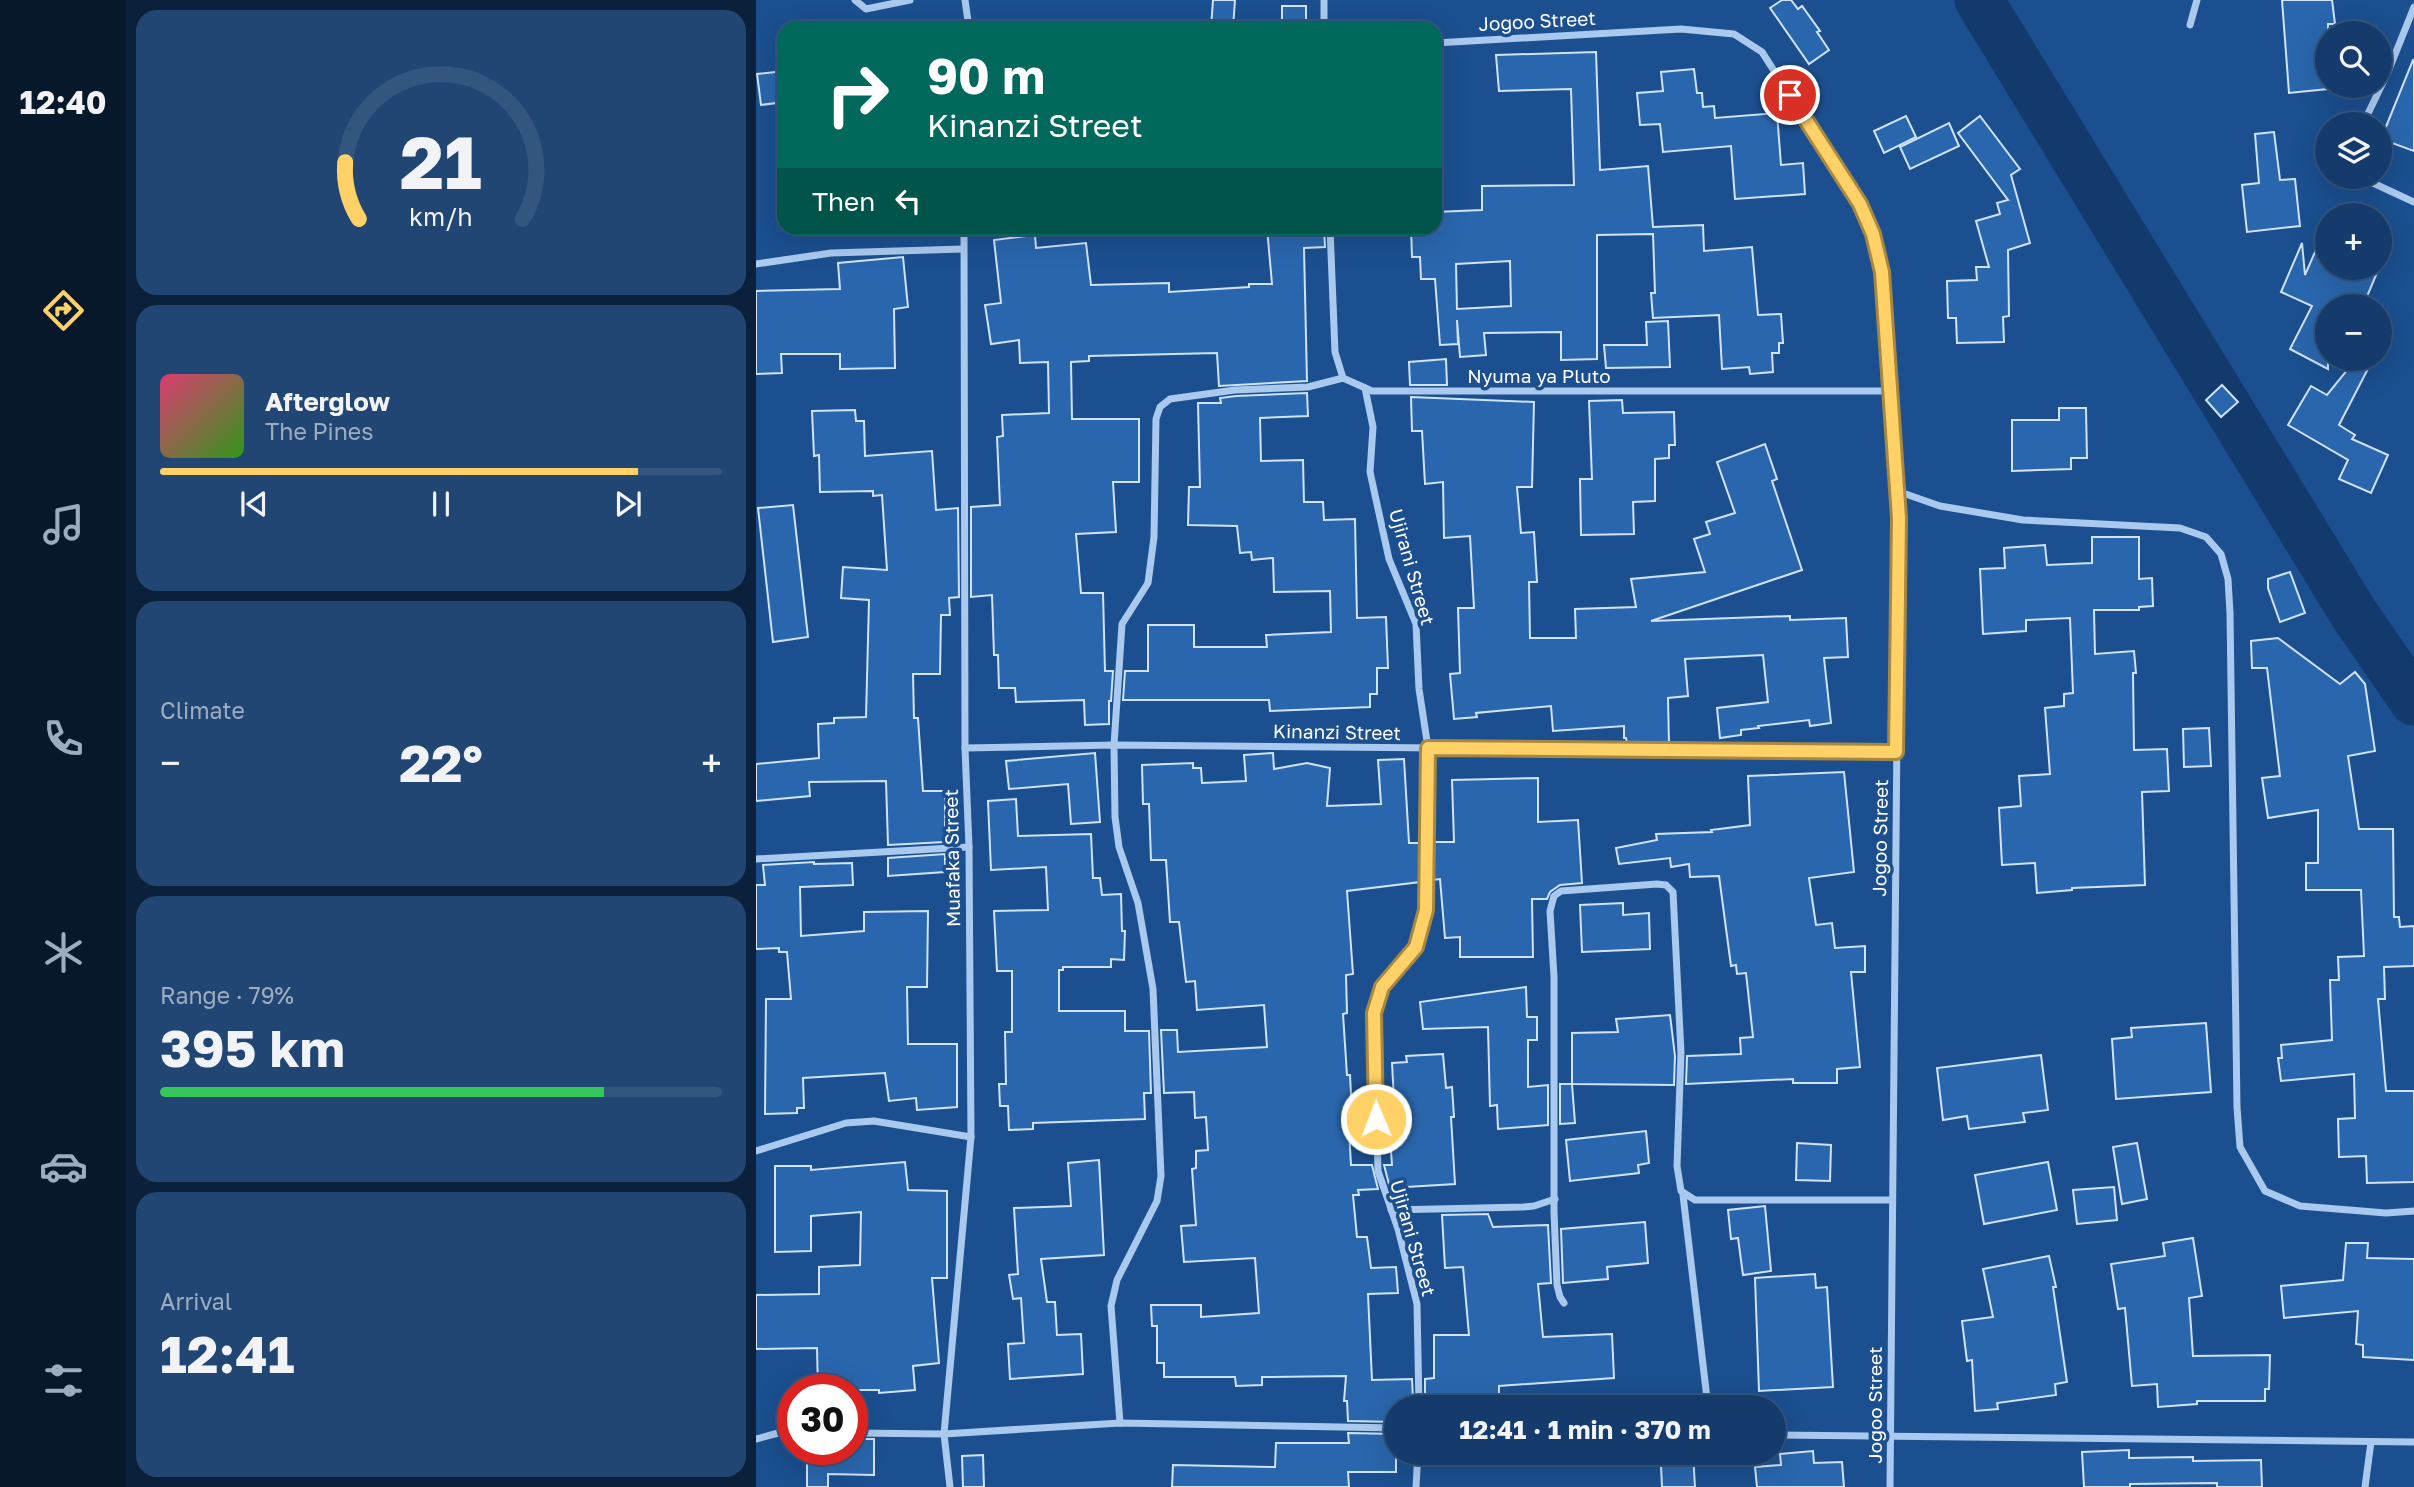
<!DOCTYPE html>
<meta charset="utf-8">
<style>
body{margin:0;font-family:"Golos Text",sans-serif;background:#214673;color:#f1f3f6;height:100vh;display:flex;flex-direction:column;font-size:26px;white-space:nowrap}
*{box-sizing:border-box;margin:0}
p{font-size:23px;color:#9dadc1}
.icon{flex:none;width:38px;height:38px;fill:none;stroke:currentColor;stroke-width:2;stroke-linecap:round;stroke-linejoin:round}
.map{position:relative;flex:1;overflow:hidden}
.details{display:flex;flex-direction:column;gap:10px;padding:10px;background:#0b203b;width:630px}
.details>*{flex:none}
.hud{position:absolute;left:21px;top:21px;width:665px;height:214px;border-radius:21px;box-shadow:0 7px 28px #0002,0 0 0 2px #33557e;background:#00695c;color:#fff;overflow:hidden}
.buttons{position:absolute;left:1559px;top:21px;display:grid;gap:14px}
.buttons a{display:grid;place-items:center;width:77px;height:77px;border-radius:50%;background:#143b6b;box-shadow:0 7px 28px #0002,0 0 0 2px #33557e;font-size:35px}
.speed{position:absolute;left:21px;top:1374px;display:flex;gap:14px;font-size:35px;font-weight:700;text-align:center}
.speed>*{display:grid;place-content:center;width:91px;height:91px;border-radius:50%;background:#143b6b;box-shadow:0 7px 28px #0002,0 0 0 2px #33557e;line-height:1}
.speed .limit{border:10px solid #d22;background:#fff;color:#111}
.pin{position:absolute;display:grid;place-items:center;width:60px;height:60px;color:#fff;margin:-30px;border:4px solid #fff;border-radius:50%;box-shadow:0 2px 7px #0007}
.me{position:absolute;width:77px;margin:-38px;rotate:359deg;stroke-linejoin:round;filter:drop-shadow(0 0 5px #0008)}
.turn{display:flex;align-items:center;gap:24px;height:147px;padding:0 35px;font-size:32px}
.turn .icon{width:91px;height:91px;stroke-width:2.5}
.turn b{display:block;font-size:49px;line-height:60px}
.then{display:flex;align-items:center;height:66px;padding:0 35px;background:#0003;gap:14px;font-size:26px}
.big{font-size:52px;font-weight:700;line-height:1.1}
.details .card{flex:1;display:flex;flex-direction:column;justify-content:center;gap:10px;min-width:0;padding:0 24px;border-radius:21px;background:#214673}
.details .dial{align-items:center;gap:0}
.dial svg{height:182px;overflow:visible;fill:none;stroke:#33557e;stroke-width:7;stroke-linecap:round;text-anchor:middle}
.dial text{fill:#f1f3f6;stroke:none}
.song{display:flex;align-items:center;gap:21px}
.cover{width:84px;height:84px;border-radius:10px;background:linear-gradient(135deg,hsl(340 70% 55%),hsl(110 70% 35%))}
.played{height:7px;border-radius:4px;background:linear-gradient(90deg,#ffd166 85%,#33557e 85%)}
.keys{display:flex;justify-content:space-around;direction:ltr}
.heat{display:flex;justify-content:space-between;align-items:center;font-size:38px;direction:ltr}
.charge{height:10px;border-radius:5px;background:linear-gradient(90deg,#34c759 79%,#33557e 0)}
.trip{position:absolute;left:628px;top:1395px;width:402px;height:70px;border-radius:35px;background:#143b6b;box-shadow:0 7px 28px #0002,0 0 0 2px #33557e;font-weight:700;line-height:70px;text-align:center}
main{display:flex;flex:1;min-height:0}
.dock{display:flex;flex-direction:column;width:126px;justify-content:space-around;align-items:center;background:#08182b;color:#9dadc1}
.dock .icon{width:49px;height:49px}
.dock .selected{color:#ffd166}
.dock b{font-size:32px;color:#f1f3f6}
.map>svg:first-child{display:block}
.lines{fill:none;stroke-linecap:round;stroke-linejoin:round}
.river{stroke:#123a6d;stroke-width:49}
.building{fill:#2a66ad;stroke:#cfe3fa;stroke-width:2;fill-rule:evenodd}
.minor{stroke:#a9c9ee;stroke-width:7}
.route-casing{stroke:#a68842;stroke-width:18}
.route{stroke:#ffd166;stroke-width:12}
.labels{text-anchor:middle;stroke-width:7;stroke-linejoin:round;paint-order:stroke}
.street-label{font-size:19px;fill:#fff;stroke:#1b4f8f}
</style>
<main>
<nav class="dock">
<b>12:40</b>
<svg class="icon selected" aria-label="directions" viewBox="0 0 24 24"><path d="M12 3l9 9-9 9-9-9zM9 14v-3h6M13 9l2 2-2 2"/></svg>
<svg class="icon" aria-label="music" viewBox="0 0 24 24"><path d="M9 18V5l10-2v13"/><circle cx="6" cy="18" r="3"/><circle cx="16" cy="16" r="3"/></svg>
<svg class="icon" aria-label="phone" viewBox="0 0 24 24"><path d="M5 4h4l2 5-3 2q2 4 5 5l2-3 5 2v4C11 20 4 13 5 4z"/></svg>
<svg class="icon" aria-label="climate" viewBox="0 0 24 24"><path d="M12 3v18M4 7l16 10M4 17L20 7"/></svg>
<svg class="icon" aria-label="car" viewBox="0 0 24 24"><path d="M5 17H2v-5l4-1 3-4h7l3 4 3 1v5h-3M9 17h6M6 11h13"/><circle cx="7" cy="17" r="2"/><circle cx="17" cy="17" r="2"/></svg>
<svg class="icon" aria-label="filters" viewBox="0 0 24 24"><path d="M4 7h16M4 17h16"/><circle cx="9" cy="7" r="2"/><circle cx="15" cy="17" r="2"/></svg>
</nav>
<section class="details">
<div class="card dial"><svg viewBox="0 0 100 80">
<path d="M14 69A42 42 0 1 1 86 69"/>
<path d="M14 69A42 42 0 0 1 8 44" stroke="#ffd166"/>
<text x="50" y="56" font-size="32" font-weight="700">21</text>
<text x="50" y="72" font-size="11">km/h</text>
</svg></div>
<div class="card">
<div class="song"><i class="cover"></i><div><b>Afterglow</b><p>The Pines</p></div></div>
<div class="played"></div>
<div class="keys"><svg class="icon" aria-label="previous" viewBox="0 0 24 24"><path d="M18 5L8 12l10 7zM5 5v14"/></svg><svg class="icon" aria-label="pause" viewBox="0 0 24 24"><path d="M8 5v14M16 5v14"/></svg><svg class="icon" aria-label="next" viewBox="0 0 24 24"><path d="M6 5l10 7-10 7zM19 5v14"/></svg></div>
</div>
<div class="card"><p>Climate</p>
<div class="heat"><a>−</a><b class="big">22°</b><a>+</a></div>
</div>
<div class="card"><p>Range · 79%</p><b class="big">395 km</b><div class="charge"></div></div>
<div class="card"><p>Arrival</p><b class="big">12:41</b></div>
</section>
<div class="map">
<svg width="1658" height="1487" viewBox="0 0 1658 1487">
<rect width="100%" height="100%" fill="#1b4f8f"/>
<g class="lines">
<polyline class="river" points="1223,0 1598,614 1658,701"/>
</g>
<g class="building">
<polygon points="457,0 479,0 477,28 455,28"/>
<polygon points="1026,0 1035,0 1042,9 1046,6 1064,31 1061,32 1073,50 1053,64 1014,8"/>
<polygon points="1526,0 1576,0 1579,24 1572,24 1572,89 1533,93"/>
<rect x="526" y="6" width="24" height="22"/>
<path d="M840 52 844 170 892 166 897 227 947 225 948 251 996 247 1002 315 1025 314 1027 343H1023V353H1016L1017 372 994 374 993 367 966 369 963 315 897 318 895 293H899L897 234 841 235V359L805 360V332L728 333 730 355 704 357 701 320 702 344 684 345 679 279H665L664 257H656L655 228H679V212L726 210V186L818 185 815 89 743 91 740 55ZM754 261 755 306 701 309 700 264Z"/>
<polygon points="1657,60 1658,60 1658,151 1625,139"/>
<polygon points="938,69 941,93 946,93 947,107 958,106 959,118 1021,113 1025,165 1047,163 1049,194 979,199 975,146 907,152 904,124 884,125 881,93 907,91 905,72"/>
<polygon points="28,71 28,102 5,105 1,74"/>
<polygon points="1150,116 1160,137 1128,153 1118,131"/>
<polygon points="1224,116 1264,169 1255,175 1274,243 1252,250 1253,316 1247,317 1248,342 1201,343 1200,318 1192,318 1191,281 1221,280 1220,267 1233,267 1220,221 1244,214 1241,203 1252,200 1202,133"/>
<polygon points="1193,123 1203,146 1154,169 1144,147"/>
<polygon points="1518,132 1524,180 1539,179 1544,226 1491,232 1486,185 1503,183 1499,134"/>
<polygon points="1572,222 1572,268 1623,268 1607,306 1572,306 1572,369 1534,349 1556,306 1525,292 1546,243 1549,275"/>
<polygon points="511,228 568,228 569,247 548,248 551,381 463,386 461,353 333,356 333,361 315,362 316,419 383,419 383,482 357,482 360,532 320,534 325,593 347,593 349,671 357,671 355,701 353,701 353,724 329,725 328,700 260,702 259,688 243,688 242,655 238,655 236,595 215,597 215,507 244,505 241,437 247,436 246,415 293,413 292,362 264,363 263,340 235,344 229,305 245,303 238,240 279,235 280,248 330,243 335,285 413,283 413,292 493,287 493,284 516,284"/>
<polygon points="147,257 152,307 138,309 139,368 84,369 84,354 25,354 26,373 0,374 0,291 84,289 82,263"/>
<polygon points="912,321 914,367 850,368 848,345 891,345 890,322"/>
<polygon points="690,359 691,385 654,385 653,362"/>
<polygon points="1600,359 1617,359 1583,425 1599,435 1596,439 1632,455 1615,493 1583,479 1592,460 1532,425 1555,386 1571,395"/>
<polygon points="1466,385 1482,402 1465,417 1450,400"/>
<polygon points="551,393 552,416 504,418 505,461 547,460 548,502 567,502 568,520 599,519 601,618 630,617 632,668 621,668 621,694 614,694 614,707 514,711 513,700 367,700 369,671 392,671 392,625 438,625 438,647 511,647 510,635 575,632 574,591 518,592 517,558 496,560 495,552 484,553 481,526 432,525 433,487 444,487 442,403 465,403 464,398 480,396"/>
<polygon points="655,397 778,402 776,487 761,487 765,533 778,532 781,582 773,582 774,638 820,638 819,609 880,607 875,579 949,572 938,539 954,534 950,522 979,513 961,462 1009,444 1021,479 1016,481 1046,570 895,621 1034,616 1034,620 1090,618 1092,657 1068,658 1075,723 1054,726 1053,720 1002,726 1003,728 985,730 985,735 964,738 961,708 1012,702 1007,655 929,659 932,696 912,698 913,743 871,743 870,738 868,738 868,726 797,731 795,706 720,713 721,717 698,719 694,674 704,673 702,608 718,608 714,536 688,538 687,482 669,484 666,431 656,431"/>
<polygon points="866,400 867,413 918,412 919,445 913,445 913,458 899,459 899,501 877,502 878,534 825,535 824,479 836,479 833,401"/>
<polygon points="1303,408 1330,408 1331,458 1315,458 1315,469 1256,471 1256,420 1303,420"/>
<polygon points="99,410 100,421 108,421 109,456 176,451 180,510 202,508 203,597 193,598 194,615 185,615 184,674 157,674 158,718 162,718 167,791 189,791 189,842 132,845 130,781 53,782 54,796 0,801 0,764 63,758 62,724 78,723 78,718 110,717 113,600 85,598 87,567 131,570 126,495 117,496 117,491 64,492 63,455 58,456 56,411"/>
<polygon points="37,505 52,637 17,642 2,508"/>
<polygon points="1336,537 1383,537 1383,579 1396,578 1397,606 1383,607 1383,610 1338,610 1339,654 1378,651 1380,673 1377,673 1378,750 1411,749 1413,791 1386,792 1389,885 1316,888 1316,890 1281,893 1279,863 1246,865 1243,808 1265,806 1263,776 1294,774 1289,708 1308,706 1308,694 1317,693 1314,618 1270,620 1270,631 1227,634 1224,569 1249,568 1248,548 1289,545 1291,565 1336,563"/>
<polygon points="1534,572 1549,613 1524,622 1512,588 1512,579"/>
<polygon points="1522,638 1584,684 1599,672 1609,684 1619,751 1592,756 1603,829 1637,829 1638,917 1643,917 1644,927 1658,926 1658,966 1628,967 1629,999 1622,999 1630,1091 1658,1091 1658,1182 1611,1183 1610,1156 1583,1157 1582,1119 1599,1118 1598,1074 1525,1081 1522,1058 1526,1058 1525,1045 1576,1040 1574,980 1583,980 1582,957 1608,956 1605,890 1550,890 1550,863 1562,863 1562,810 1512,818 1506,778 1524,776 1511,668 1496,668 1495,641"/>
<polygon points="1453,728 1455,766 1428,767 1427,729"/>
<polygon points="339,753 344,822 315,824 312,784 253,789 250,761"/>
<polygon points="517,753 518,769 551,763 574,768 571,806 625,804 622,760 648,759 653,843 665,843 664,882 591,891 597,974 590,975 591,1013 587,1014 591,1075 594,1075 596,1114 592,1114 595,1165 616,1165 622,1189 602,1190 603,1195 597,1195 601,1237 611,1237 615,1268 640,1267 642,1293 612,1294 616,1380 656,1379 657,1400 648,1400 648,1404 640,1404 640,1422 592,1421 591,1401 588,1401 590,1376 506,1377 506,1385 480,1386 479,1377 408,1377 408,1363 401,1363 401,1326 396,1326 395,1305 445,1305 445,1317 503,1313 499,1258 428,1262 425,1226 440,1225 436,1169 440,1168 440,1151 452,1150 450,1117 439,1118 438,1092 408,1093 405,1030 421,1030 422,1052 511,1047 508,1005 441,1010 439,981 430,982 423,922 414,922 410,860 395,860 393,804 387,804 386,765 437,763 437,768 445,768 446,783 490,781 488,755"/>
<polygon points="1088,772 1098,872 1053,878 1060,925 1076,923 1079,948 1109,946 1109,972 1095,972 1104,1067 1081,1069 1081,1083 1037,1083 1037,1079 930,1084 931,1056 985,1054 984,1038 997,1037 990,973 981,974 980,965 975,966 963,876 934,877 933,864 915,867 914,858 863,864 860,848 901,840 900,834 956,832 955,830 994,825 992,776"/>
<polygon points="782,778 782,822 822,820 826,883 804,885 794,892 791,899 776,899 777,957 704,957 704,937 689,938 684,879 676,880 677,842 698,842 696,780"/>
<polygon points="260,799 262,836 335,834 337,878 344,878 346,895 365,894 366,931 369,931 368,960 355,959 355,967 307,967 307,970 303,970 303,1011 369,1011 369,1031 393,1031 395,1093 388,1093 389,1119 277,1123 277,1129 253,1130 252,1106 244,1106 243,1084 250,1084 249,1032 256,1032 256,971 241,971 238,911 292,910 290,867 235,870 232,801"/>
<polygon points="189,854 189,872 132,876 132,858"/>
<polygon points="58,862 58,864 96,863 97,885 44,887 45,936 108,931 108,912 172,911 171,987 151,987 152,1044 201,1044 201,1107 161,1110 160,1098 133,1101 129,1073 47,1078 48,1108 41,1108 41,1113 9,1114 10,999 35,999 31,952 23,952 23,948 0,949 0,885 9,885 7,865"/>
<polygon points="867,903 867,915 893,913 894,949 826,952 824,905"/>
<polygon points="770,987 771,1017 781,1017 781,1040 772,1040 772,1087 792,1085 792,1125 742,1129 741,1105 734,1106 732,1027 667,1029 664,1002"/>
<polygon points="914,1015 919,1056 918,1085 816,1084 816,1033 862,1032 860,1019"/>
<polygon points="1450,1023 1455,1092 1360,1099 1356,1039 1376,1037 1375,1028"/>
<polygon points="687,1054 690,1088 696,1087 698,1117 695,1117 699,1184 634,1188 628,1165 636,1165 634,1137 639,1137 635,1101 638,1100 636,1063 651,1062 650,1056"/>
<polygon points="1285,1055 1292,1110 1267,1113 1269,1122 1213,1129 1211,1116 1187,1120 1181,1068"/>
<polygon points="804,1084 816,1084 819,1123 804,1124"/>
<polygon points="890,1131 893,1163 882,1165 883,1173 814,1181 810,1140"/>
<polygon points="1041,1143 1075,1145 1074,1181 1040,1180"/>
<polygon points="1381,1143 1391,1199 1366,1204 1357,1147"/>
<polygon points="343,1160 348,1255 285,1259 291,1302 299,1302 301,1335 325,1334 327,1374 254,1379 252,1344 268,1343 265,1298 257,1299 253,1275 262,1274 258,1208 315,1206 312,1163"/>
<polygon points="149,1162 152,1190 191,1191 191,1278 176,1278 183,1363 157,1366 159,1390 123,1393 123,1390 62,1390 61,1348 0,1349 0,1295 63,1294 63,1267 104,1265 105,1212 55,1216 55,1251 19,1252 19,1166 55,1166 55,1170"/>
<polygon points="1292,1162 1301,1210 1228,1224 1219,1175"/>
<polygon points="1358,1187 1361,1220 1321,1224 1317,1190"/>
<polygon points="1009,1206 1015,1271 987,1275 982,1238 975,1239 972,1210"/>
<polygon points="732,1214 737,1227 792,1225 795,1283 782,1284 787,1337 856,1334 858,1378 743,1386 743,1399 669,1400 669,1379 678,1378 678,1335 713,1335 707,1267 689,1268 686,1215"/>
<polygon points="889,1222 892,1263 851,1267 852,1279 807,1283 805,1229"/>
<polygon points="1437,1238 1446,1296 1433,1298 1437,1356 1514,1355 1513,1389 1509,1389 1509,1401 1441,1401 1441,1404 1402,1407 1401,1384 1376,1386 1369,1308 1362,1309 1355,1264 1409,1256 1407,1243"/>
<polygon points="1590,1243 1612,1243 1611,1258 1658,1259 1658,1360 1607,1357 1607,1345 1600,1344 1602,1311 1528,1318 1525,1286 1587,1280"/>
<polygon points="1293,1256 1300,1287 1297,1287 1311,1382 1299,1384 1300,1395 1241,1403 1242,1409 1219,1411 1216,1360 1211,1361 1206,1321 1237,1317 1227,1269"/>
<polygon points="1059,1274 1060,1288 1071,1287 1077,1387 1003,1391 999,1278"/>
<polygon points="592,1433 640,1434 640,1472 592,1472 593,1487 416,1487 417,1465 519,1467 520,1443 593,1443"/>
<polygon points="96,1439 118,1439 118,1475 72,1474 72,1487 51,1487 51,1449 96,1449"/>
<polygon points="1373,1450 1373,1458 1437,1457 1437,1461 1505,1460 1506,1487 1461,1487 1461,1483 1374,1484 1374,1487 1328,1487 1326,1452"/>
<polygon points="1057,1451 1058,1463 1086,1462 1088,1487 1001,1487 999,1467 1025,1465 1024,1454"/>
<polygon points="911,1452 937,1452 939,1487 906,1487 905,1466 912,1465"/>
<polygon points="227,1455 228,1487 207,1487 206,1456"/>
</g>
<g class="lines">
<g class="minor">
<polyline points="99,0 110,9 154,0"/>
<polyline points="209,0 213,28"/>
<polyline points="568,0 568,28"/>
<polyline points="1434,25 1441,0"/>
<polyline points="679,43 925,29 978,34 1006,52 1104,204 1117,234 1126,272 1143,518 1134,1487"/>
<polyline points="1607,124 1632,72 1658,7"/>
<polyline points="1604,177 1658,202"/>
<polyline points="574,228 579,352 587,378 616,391 1135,391"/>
<polyline points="0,264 75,253 207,249"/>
<polyline points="609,388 617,427 614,472 633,559 660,624 663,689 672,748 670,910 660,947 626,987 618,1013 622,1171 642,1229 661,1304 663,1407"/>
<polyline points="1141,491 1184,506 1267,520 1424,528 1450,537 1465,554 1472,579 1474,613 1481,1107 1484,1147 1509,1191 1544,1206 1630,1213 1658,1211"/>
<polyline points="209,748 358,745 1140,752"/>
<polyline points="0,859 213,847"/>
<polyline points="0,1151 90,1123 118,1121 215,1137"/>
<polyline points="927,1195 952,1407"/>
<polyline points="635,1210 767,1207 778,1206 799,1199"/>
<polyline points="808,1303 804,1297 801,1285 798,1212 798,977 794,911 798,896 805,891 901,884 910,885 917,892 925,1053 921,1166 925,1191 939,1200 1136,1200"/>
<polyline points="364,1423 355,1306 361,1280 401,1201 405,1176 397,989 382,903 363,847 359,817 358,745 366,624 392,583 398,537 400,419 404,407 414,399 479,390 552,387 587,378"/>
<polyline points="96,1433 188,1434 364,1423 640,1428"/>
<polyline points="1018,1435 1658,1442"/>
<polyline points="0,1439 26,1432 37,1432"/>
<polyline points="194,1487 188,1434 215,1137 213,847 209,748 208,228"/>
<polyline points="660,1487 662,1452"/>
<polyline points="1609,1487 1615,1442"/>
</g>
</g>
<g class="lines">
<defs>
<polyline id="route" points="620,1119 618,1013 626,987 660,947 670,910 672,748 1140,752 1143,518 1126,272 1117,234 1104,204 1034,95"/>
</defs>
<use href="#route" class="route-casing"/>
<use href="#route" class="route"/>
</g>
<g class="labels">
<g class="street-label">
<text transform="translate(781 21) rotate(-3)" y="7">Jogoo Street</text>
<text x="783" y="383">Nyuma ya Pluto</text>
<text transform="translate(656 567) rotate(74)" y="7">Ujirani Street</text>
<text transform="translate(581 732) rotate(1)" y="7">Kinanzi Street</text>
<text transform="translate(1124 838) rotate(-89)" y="7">Jogoo Street</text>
<text transform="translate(196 858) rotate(-91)" y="7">Muafaka Street</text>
<text transform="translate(657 1238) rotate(74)" y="7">Ujirani Street</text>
<text transform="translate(1119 1405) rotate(-90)" y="7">Jogoo Street</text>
</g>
</g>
</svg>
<div class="buttons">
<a><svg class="icon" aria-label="search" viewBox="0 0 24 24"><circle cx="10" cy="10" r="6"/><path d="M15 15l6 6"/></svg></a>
<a><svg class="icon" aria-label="layers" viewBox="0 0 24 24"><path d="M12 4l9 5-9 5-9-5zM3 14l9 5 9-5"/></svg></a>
<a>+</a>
<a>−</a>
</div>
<div class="speed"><div class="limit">30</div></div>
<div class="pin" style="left:1034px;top:95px;background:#d93025"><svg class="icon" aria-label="arrive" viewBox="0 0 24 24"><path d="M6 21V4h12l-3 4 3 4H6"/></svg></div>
<svg class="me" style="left:620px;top:1119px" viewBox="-20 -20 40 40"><circle r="17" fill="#ffd166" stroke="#fff" stroke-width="3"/><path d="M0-11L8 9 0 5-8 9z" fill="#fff"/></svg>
<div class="trip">12:41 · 1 min · 370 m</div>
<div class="hud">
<div class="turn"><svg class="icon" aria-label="right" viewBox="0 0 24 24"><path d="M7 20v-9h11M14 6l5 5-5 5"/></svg><div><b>90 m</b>Kinanzi Street</div></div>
<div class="then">Then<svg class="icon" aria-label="left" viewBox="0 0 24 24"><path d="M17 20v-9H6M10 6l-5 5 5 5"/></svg></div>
</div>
</div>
</main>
